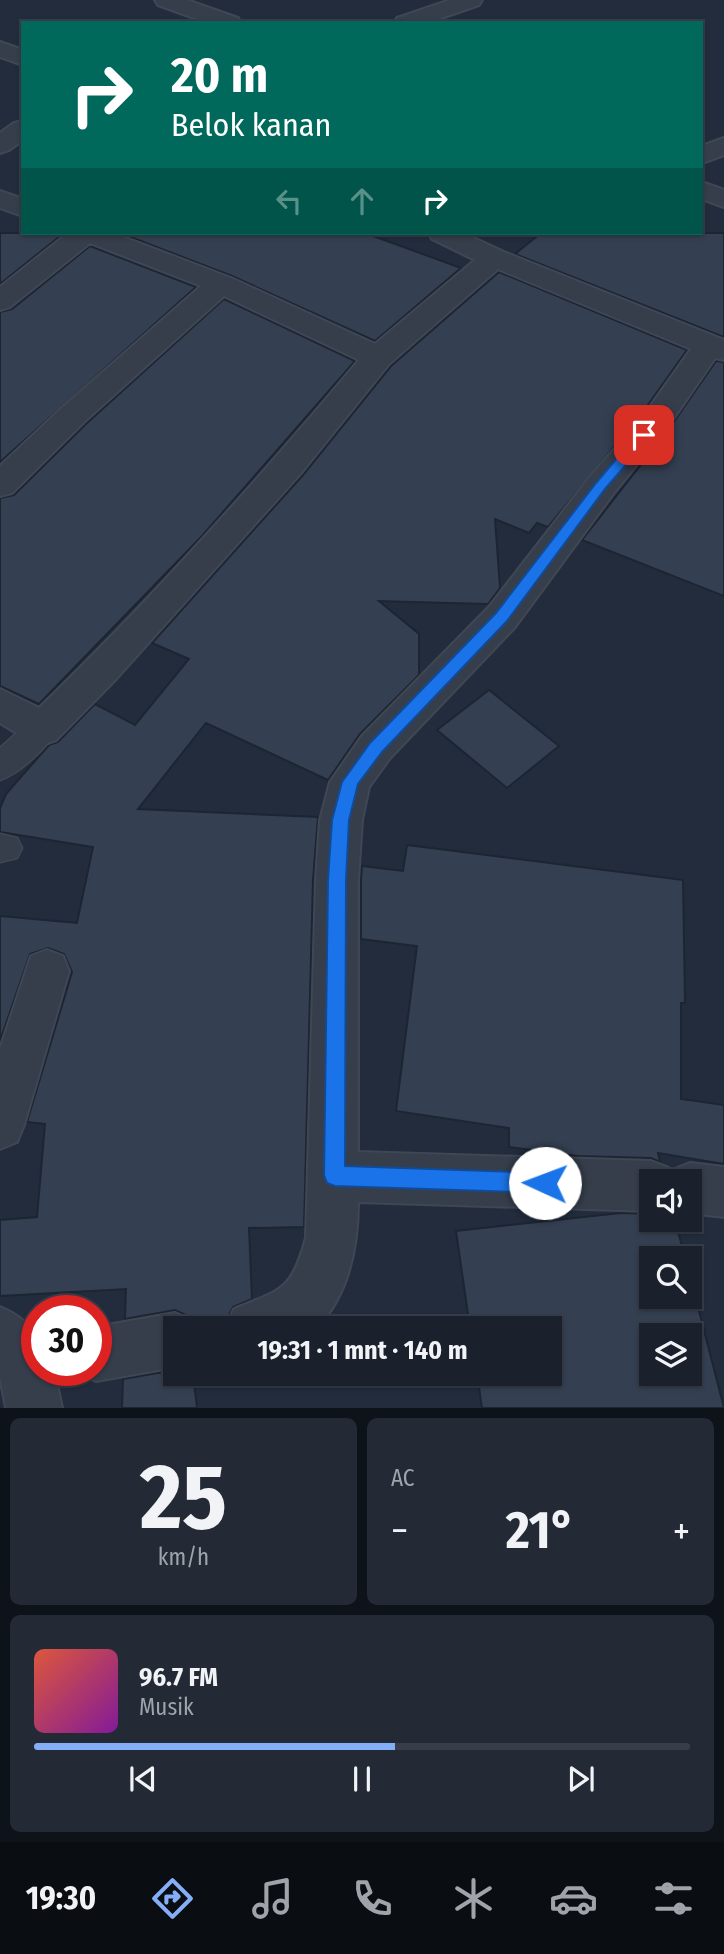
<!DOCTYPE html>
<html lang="id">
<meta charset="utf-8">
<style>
body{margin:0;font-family:"Fira Sans Condensed",sans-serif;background:#232935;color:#f1f3f6;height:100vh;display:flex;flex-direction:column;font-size:26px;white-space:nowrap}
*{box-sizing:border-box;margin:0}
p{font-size:23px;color:#9fa3aa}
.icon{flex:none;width:38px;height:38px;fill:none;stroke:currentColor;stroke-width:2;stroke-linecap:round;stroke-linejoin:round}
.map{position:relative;height:1408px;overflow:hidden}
.details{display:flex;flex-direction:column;gap:10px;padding:10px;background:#0e1219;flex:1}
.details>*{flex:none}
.top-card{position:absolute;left:21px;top:21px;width:682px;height:214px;border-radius:0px;box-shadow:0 2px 5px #0004,0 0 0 2px #383e49;background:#00695c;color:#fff;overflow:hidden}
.fabs{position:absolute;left:639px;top:1169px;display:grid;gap:14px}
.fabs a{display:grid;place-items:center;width:63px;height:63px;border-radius:0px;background:#1a212d;box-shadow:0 2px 5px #0004,0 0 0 2px #383e49;font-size:35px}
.speed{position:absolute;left:21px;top:1295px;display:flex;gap:14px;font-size:35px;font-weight:700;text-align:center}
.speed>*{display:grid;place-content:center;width:91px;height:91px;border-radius:50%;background:#1a212d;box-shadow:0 2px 5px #0004,0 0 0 2px #383e49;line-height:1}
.speed .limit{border:10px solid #d22;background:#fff;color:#111}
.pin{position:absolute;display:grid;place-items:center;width:60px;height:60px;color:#fff;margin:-30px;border-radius:14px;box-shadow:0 4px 10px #0006}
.me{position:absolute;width:77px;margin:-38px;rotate:272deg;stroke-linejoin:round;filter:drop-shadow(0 0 5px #0008)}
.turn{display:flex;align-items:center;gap:24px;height:147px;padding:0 35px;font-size:32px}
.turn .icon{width:91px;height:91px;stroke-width:2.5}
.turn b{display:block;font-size:49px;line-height:60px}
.lanes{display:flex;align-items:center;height:66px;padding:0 35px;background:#0003;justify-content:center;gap:35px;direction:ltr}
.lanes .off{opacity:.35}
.big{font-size:52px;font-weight:700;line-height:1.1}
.details .widget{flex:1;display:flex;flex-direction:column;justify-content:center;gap:10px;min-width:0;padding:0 24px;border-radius:10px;background:#232935}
.details .dial{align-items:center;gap:0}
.dial b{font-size:91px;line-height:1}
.song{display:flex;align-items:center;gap:21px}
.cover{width:84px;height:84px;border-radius:10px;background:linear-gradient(135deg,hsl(10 70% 55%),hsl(290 70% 35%))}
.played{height:7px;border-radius:4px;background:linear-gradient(90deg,#85aef8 55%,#383e49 55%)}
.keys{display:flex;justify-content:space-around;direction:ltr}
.heat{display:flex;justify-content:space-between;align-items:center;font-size:38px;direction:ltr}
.details .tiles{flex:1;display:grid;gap:10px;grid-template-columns:1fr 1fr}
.widget:last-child{grid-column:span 2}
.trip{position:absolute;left:163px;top:1316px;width:399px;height:70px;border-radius:0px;background:#1a212d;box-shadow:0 2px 5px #0004,0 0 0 2px #383e49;font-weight:700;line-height:70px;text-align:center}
.tab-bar{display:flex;height:112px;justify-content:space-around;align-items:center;background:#0a0d12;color:#9fa3aa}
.tab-bar .icon{width:49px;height:49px}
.tab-bar .active{color:#85aef8}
.tab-bar b{font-size:32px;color:#f1f3f6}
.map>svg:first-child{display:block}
.building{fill:#344052;stroke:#1d2533;stroke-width:2;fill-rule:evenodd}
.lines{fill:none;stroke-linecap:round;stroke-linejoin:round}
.lane-casing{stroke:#3f4755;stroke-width:3}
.street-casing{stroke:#3f4755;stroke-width:4}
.lane{fill:#363e4c;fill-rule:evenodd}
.street{fill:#363e4c;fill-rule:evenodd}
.route{fill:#1a73e8;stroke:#114b97;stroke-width:2}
</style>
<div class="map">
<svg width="724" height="1408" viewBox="0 0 724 1408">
<rect width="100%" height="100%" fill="#222c3c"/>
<g class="building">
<polygon points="0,233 64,233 0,284"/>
<polygon points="120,233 365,233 461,268 375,341 232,276"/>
<polygon points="541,233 724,233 724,337 515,254"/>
<polygon points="90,246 196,287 0,462 0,312 12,309"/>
<polygon points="499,272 687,350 645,409 548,527 537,523 529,533 495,519 500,588 488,604 379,601 419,634 419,675 360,734 328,780 206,723 138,809 318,817 313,880 304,1227 249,1228 252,1299 233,1307 225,1323 199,1326 195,1319 175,1310 125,1319 126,1289 0,1296 0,1220 37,1217 45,1124 27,1122 72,972 64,954 48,948 30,954 0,1041 0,916 77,923 93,847 0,832 0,808 6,794 49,745 58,742 95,704 135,725 189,659 152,643 303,475 391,366"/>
<polygon points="224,299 355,361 202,536 39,704 0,686 0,498 14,495 87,423"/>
<polygon points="716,361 724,362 724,596 582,540 671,426"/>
<polygon points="489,690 559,746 507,788 437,730"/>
<polygon points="407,845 683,880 685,1003 681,1003 681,1099 724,1105 724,1164 658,1153 660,1162 651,1158 578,1156 509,1147 509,1128 396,1111 417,946 361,939 361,880 362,866 403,871"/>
<path d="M621 1213 651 1214V1220H675L685 1258H651V1297H690V1276L724 1408H482L477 1374H550V1328H470L456 1231ZM651 1335H690V1374H651Z"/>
<polygon points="175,1370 175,1374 193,1374 197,1408 122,1408 123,1379"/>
</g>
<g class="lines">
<defs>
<g id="lane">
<path d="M42 717 53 720 57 729C47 748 20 773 0 780V748L31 720Z"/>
<polygon points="0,834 17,838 22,848 17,858 0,862"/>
</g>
<g id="street">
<polygon points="155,0 187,0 238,18 241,23 208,23 158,5"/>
<polygon points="450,0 482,0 479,5 427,23 394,23 397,18"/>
<polygon points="0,42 23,50 23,65 0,57"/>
<polygon points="23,121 23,140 9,150 0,153 0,133 14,123"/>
<polygon points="724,138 724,155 702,163 702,146"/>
<polygon points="702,182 724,190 724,207 702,199"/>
<polygon points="0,191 23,199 23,216 0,208"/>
<path d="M68 233H113L231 278 375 344 475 260 432 239 429 233H463L504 252 724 340V360L715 358 669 425 613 494 515 627 390 758 369 787 362 820 358 880V1152L651 1161 669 1168 671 1174 672 1170 690 1163 724 1167V1217L690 1213V1181H651V1211L358 1202C358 1246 349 1293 318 1327L226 1328 234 1309C282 1289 291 1292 306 1238L316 880 320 820 330 782 362 736 489 607 589 478 647 411 691 349 498 269 389 364 301 473 116 679 56 740 42 745 28 740 0 723V689L39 708C152 599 258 480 359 360L224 296 85 421 12 493 0 496V466L63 407 201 286 90 243 10 307 0 310V287Z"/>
<polygon points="47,950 63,956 69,971 24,1125 17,1142 0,1149 0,1049 31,956"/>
<path d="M0 1307C35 1322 37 1335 37 1370H54L62 1408H6L0 1377Z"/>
<polygon points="175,1313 194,1321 197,1328 175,1328 175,1367 96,1381 77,1373 76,1370 96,1370 96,1327"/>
</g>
</defs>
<use href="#lane" class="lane-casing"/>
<use href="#street" class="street-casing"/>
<use href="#lane" class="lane"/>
<use href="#street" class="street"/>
</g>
<polygon class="route" points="644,431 650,435 649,438 605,489 507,621 382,752 358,784 349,820 346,880 345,1166 545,1173 553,1176 556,1183 553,1190 545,1193 335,1186 327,1183 324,1175 328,880 332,820 342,782 370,743 496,613 596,483 639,432"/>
</svg>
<div class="fabs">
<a><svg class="icon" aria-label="sound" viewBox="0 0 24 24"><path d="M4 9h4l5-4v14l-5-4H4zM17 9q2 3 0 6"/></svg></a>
<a><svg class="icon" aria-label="search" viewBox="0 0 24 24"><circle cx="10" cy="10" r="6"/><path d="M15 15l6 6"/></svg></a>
<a><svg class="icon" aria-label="layers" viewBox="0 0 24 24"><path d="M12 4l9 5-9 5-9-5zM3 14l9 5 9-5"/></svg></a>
</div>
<div class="speed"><div class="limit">30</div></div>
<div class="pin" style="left:644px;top:435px;background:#d93025"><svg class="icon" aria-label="arrive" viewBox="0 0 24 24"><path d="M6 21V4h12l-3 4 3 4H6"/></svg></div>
<svg class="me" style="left:545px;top:1183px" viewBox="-20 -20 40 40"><circle r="19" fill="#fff"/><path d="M0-13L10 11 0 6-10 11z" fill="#1a73e8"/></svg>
<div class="trip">19:31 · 1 mnt · 140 m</div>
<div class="top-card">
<div class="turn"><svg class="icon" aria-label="right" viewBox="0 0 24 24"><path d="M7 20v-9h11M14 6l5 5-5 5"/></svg><div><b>20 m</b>Belok kanan</div></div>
<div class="lanes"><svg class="icon off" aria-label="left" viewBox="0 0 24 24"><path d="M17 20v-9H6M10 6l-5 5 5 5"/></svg><svg class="icon off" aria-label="ahead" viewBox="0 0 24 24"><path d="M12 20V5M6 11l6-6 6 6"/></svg><svg class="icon" aria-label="right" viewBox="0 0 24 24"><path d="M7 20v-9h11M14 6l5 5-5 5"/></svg></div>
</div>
</div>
<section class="details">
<div class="tiles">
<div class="widget dial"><b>25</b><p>km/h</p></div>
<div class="widget"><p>AC</p>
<div class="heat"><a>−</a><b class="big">21°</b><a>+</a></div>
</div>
<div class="widget">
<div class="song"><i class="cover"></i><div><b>96.7 FM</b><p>Musik</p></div></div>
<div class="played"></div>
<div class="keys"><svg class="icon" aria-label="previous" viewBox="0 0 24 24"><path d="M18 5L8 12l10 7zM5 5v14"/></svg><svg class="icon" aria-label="pause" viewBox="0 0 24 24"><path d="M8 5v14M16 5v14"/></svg><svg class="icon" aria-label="next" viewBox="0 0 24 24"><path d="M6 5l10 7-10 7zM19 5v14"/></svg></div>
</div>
</div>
</section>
<nav class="tab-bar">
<b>19:30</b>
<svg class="icon active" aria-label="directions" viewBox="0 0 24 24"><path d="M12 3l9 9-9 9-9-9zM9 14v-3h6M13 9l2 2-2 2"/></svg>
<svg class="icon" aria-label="music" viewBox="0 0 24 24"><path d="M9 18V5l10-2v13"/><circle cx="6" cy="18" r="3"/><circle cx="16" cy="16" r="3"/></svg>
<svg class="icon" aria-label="phone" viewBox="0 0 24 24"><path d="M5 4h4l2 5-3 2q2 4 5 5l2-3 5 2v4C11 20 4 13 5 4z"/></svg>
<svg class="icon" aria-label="climate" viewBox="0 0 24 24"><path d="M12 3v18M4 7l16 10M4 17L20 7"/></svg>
<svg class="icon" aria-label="car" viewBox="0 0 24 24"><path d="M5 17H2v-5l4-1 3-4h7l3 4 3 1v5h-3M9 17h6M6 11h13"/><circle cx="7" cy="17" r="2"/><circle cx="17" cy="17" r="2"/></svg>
<svg class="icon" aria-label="filters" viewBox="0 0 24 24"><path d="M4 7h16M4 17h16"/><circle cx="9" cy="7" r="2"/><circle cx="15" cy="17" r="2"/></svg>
</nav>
